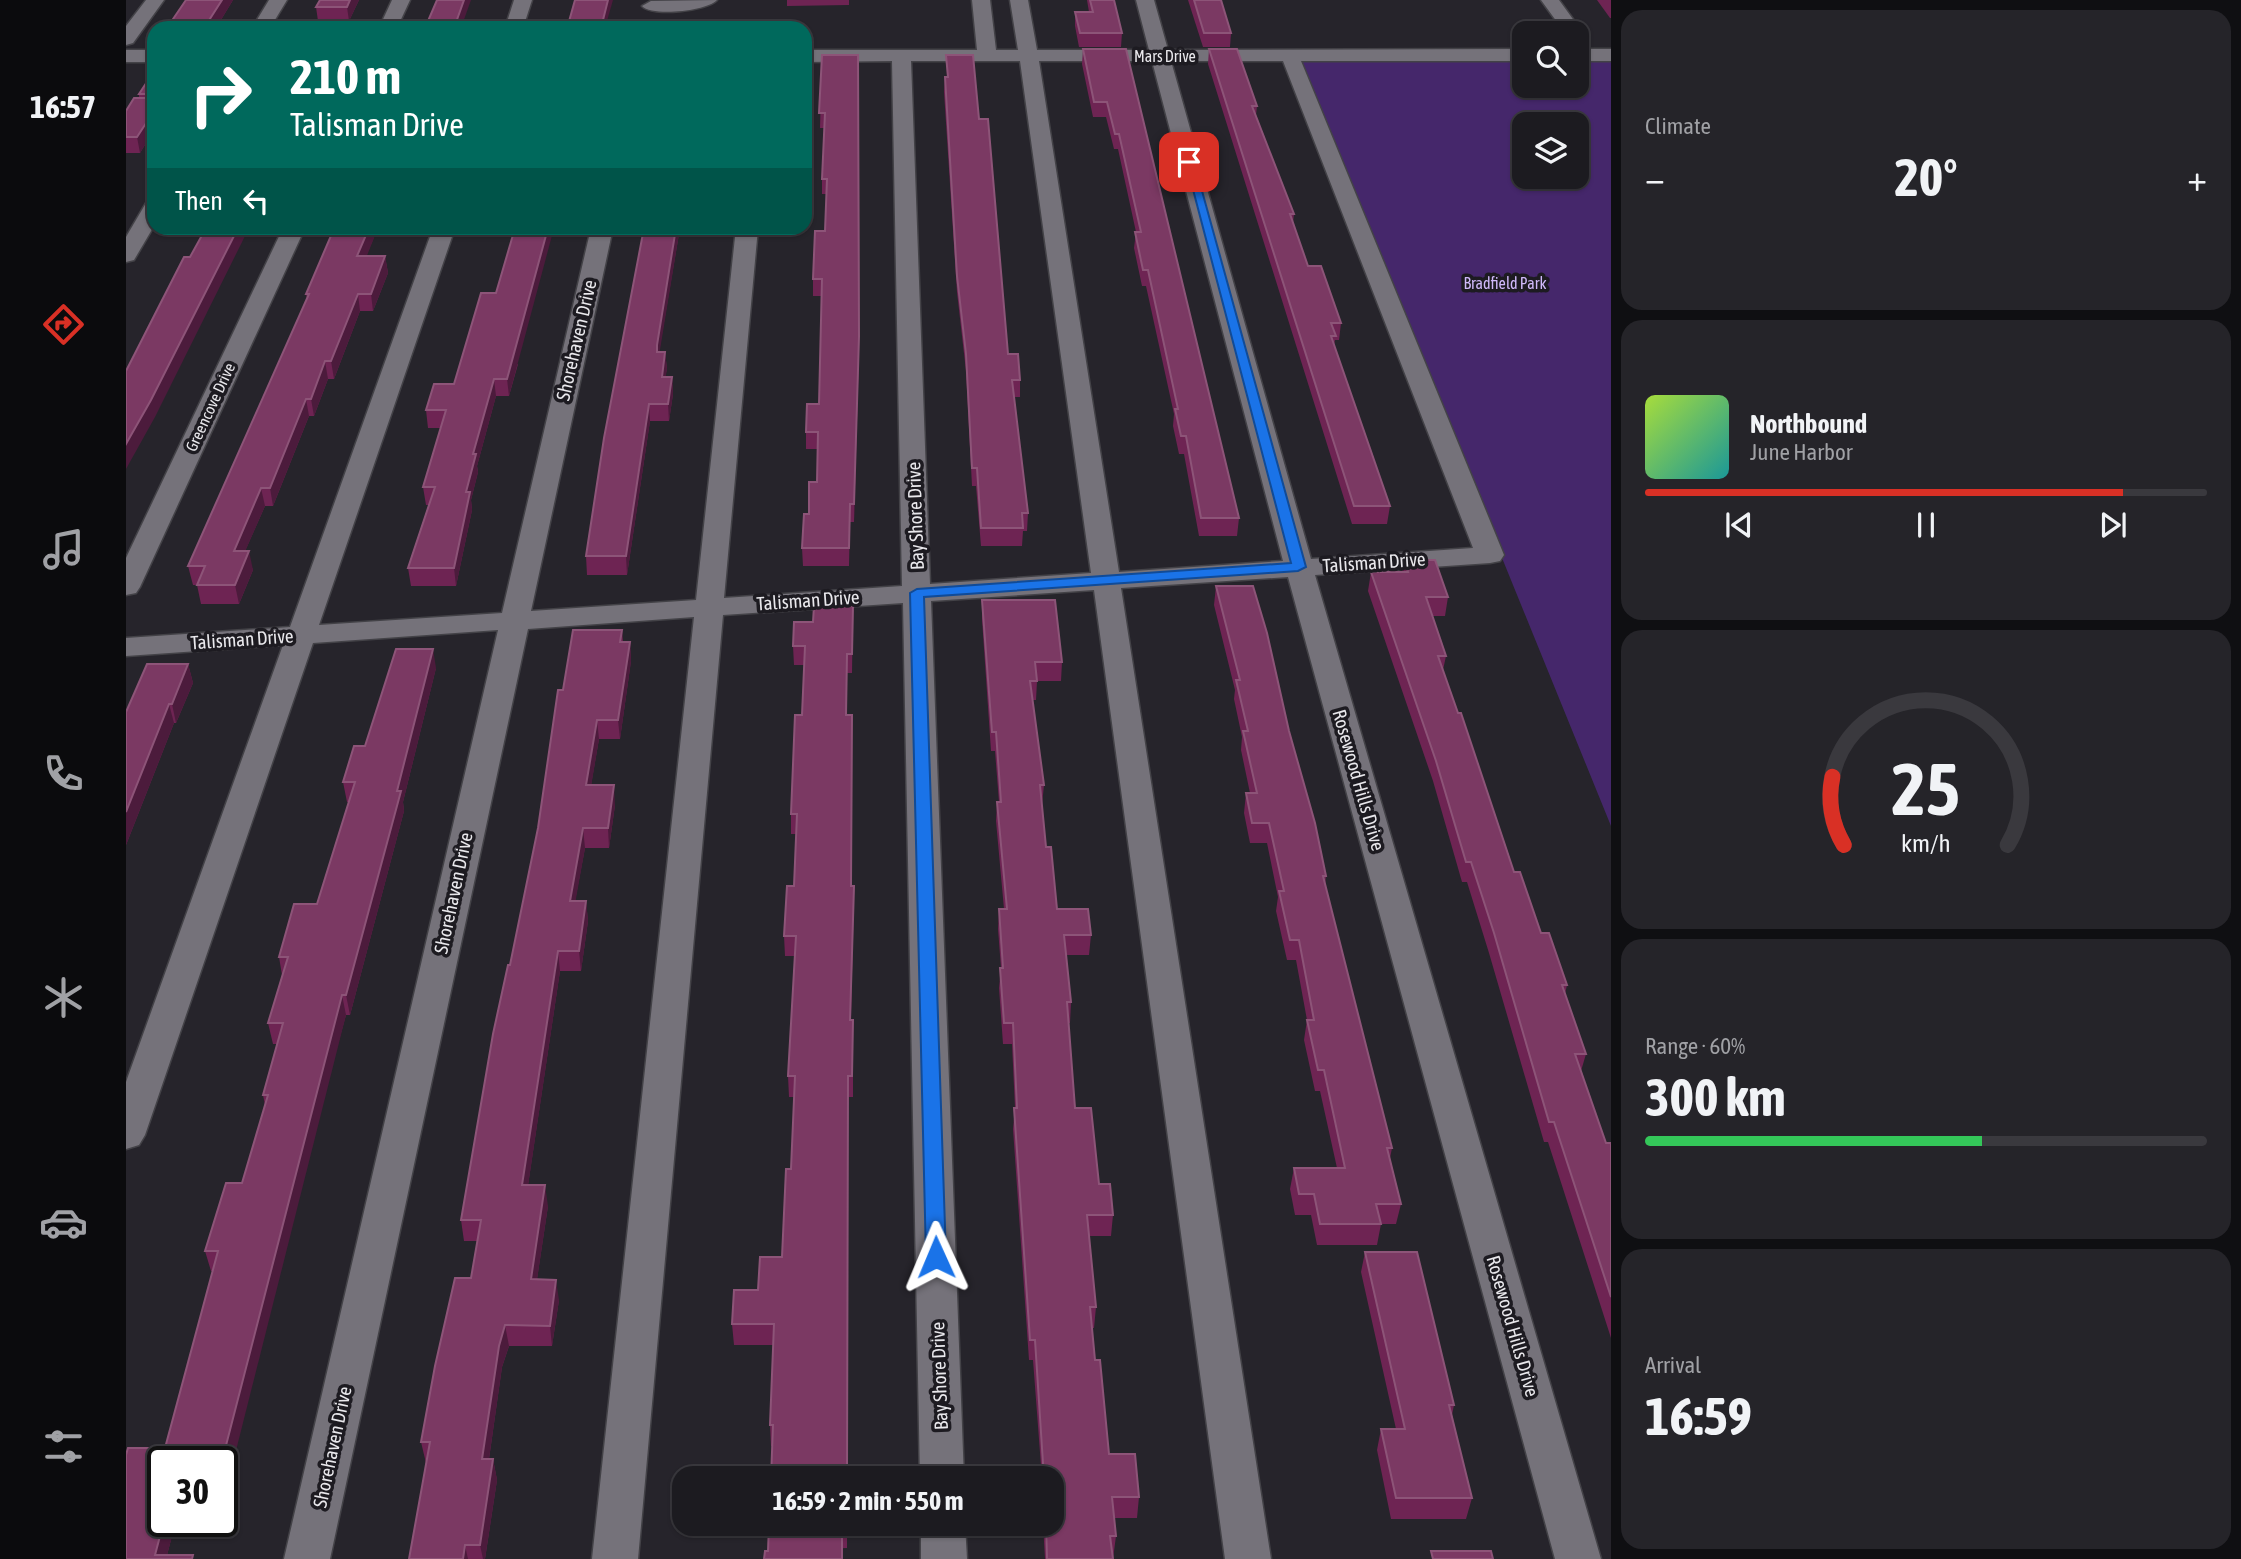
<!DOCTYPE html>
<meta charset="utf-8">
<style>
body{margin:0;font-family:"Asap Condensed",sans-serif;background:#252429;color:#f1f3f6;height:100vh;display:flex;flex-direction:column;font-size:26px;white-space:nowrap}
*{box-sizing:border-box;margin:0}
p{font-size:23px;color:#a0a1a5}
.icon{flex:none;width:38px;height:38px;fill:none;stroke:currentColor;stroke-width:2;stroke-linecap:round;stroke-linejoin:round}
.map{position:relative;flex:1;overflow:hidden}
.sheet{display:flex;flex-direction:column;gap:10px;padding:10px;background:#0f0f12;width:630px}
.sheet>*{flex:none}
.hud{position:absolute;left:21px;top:21px;width:665px;height:214px;border-radius:21px;box-shadow:0 2px 5px #0004,0 0 0 2px #3a393e;background:#00695c;color:#fff;overflow:hidden}
.fabs{position:absolute;left:1386px;top:21px;display:grid;gap:14px}
.fabs a{display:grid;place-items:center;width:77px;height:77px;border-radius:14px;background:#1c1b20;box-shadow:0 2px 5px #0004,0 0 0 2px #3a393e;font-size:35px}
.speed{position:absolute;left:21px;top:1446px;display:flex;gap:14px;font-size:35px;font-weight:700;text-align:center}
.speed>*{display:grid;place-content:center;width:91px;height:91px;border-radius:50%;background:#1c1b20;box-shadow:0 2px 5px #0004,0 0 0 2px #3a393e;line-height:1}
.speed .limit{border:4px solid #111;border-radius:10px;background:#fff;color:#111}
.pin{position:absolute;display:grid;place-items:center;width:60px;height:60px;color:#fff;margin:-30px;border-radius:14px;box-shadow:0 4px 10px #0006}
.me{position:absolute;width:77px;margin:-38px;rotate:359deg;stroke-linejoin:round;filter:drop-shadow(0 0 5px #0008)}
.turn{display:flex;align-items:center;gap:24px;height:147px;padding:0 28px;font-size:32px}
.turn .icon{width:91px;height:91px;stroke-width:2.5}
.turn b{display:block;font-size:49px;line-height:60px}
.then{display:flex;align-items:center;height:66px;padding:0 28px;background:#0003;gap:14px;font-size:26px}
.big{font-size:52px;font-weight:700;line-height:1.1}
.sheet .card{flex:1;display:flex;flex-direction:column;justify-content:center;gap:10px;min-width:0;padding:0 24px;border-radius:21px;background:#252429}
.sheet .dial{align-items:center;gap:0}
.dial svg{height:182px;overflow:visible;fill:none;stroke:#3a393e;stroke-width:7;stroke-linecap:round;text-anchor:middle}
.dial text{fill:#f1f3f6;stroke:none}
.song{display:flex;align-items:center;gap:21px}
.cover{width:84px;height:84px;border-radius:10px;background:linear-gradient(135deg,hsl(80 70% 55%),hsl(180 70% 35%))}
.played{height:7px;border-radius:4px;background:linear-gradient(90deg,#d93025 85%,#3a393e 85%)}
.keys{display:flex;justify-content:space-around;direction:ltr}
.heat{display:flex;justify-content:space-between;align-items:center;font-size:38px;direction:ltr}
.charge{height:10px;border-radius:5px;background:linear-gradient(90deg,#34c759 60%,#3a393e 0)}
.trip{position:absolute;left:546px;top:1466px;width:392px;height:70px;border-radius:21px;background:#1c1b20;box-shadow:0 2px 5px #0004,0 0 0 2px #3a393e;font-weight:700;line-height:70px;text-align:center}
main{display:flex;flex:1;min-height:0}
.tabs{display:flex;flex-direction:column;width:126px;justify-content:space-around;align-items:center;background:#0b0b0d;color:#a0a1a5}
.tabs .icon{width:49px;height:49px}
.tabs .current{color:#d93025}
.tabs b{font-size:32px;color:#f1f3f6}
.map>svg:first-child{display:block}
.green{fill:#45276b;fill-rule:evenodd}
.lines{fill:none;stroke-linecap:round;stroke-linejoin:round}
.minor-casing{stroke:#434247;stroke-width:3}
.minor{fill:#75727a;fill-rule:evenodd}
.wall{fill:#6e2453}
.shaded-wall{fill:#4c1b3c}
.building{fill:#7b3963;stroke:#8d5478;stroke-width:2}
.route{fill:#1a73e8;stroke:#114b97;stroke-width:2}
.labels{text-anchor:middle;stroke-width:7;stroke-linejoin:round;paint-order:stroke}
.far-street-label{font-size:16px;fill:#e9e8ec;stroke:#1d1b21}
.far-park-label{font-size:16px;fill:#d0b9fa;stroke:#1d1b21}
.street-label{font-size:19px;fill:#e9e8ec;stroke:#1d1b21}
</style>
<main>
<nav class="tabs">
<b>16:57</b>
<svg class="icon current" aria-label="directions" viewBox="0 0 24 24"><path d="M12 3l9 9-9 9-9-9zM9 14v-3h6M13 9l2 2-2 2"/></svg>
<svg class="icon" aria-label="music" viewBox="0 0 24 24"><path d="M9 18V5l10-2v13"/><circle cx="6" cy="18" r="3"/><circle cx="16" cy="16" r="3"/></svg>
<svg class="icon" aria-label="phone" viewBox="0 0 24 24"><path d="M5 4h4l2 5-3 2q2 4 5 5l2-3 5 2v4C11 20 4 13 5 4z"/></svg>
<svg class="icon" aria-label="climate" viewBox="0 0 24 24"><path d="M12 3v18M4 7l16 10M4 17L20 7"/></svg>
<svg class="icon" aria-label="car" viewBox="0 0 24 24"><path d="M5 17H2v-5l4-1 3-4h7l3 4 3 1v5h-3M9 17h6M6 11h13"/><circle cx="7" cy="17" r="2"/><circle cx="17" cy="17" r="2"/></svg>
<svg class="icon" aria-label="filters" viewBox="0 0 24 24"><path d="M4 7h16M4 17h16"/><circle cx="9" cy="7" r="2"/><circle cx="15" cy="17" r="2"/></svg>
</nav>
<div class="map">
<svg width="1485" height="1559" viewBox="0 0 1485 1559">
<rect width="100%" height="100%" fill="#26242b"/>
<path class="green" d="M1398 60V86H1451V60H1485V826L1174 61ZM1398 124H1451V177H1398Z"/>
<g class="lines">
<defs>
<g id="minor">
<polygon points="20,0 38,0 7,43 0,45 0,26"/>
<polygon points="143,0 161,0 144,28 126,28"/>
<polygon points="266,0 284,0 271,28 253,28"/>
<polygon points="388,0 406,0 397,28 379,28"/>
<path d="M591 0C581 11 526 17 516 6L525 1Z"/>
<path d="M846 0H864L870 50H892L884 0H902L911 50H1023L1010 0H1028L1042 50 1398 49V61H1175L1378 555 1374 561 1364 563 1189 575 1475 1559H1429L1162 577 995 588 1145 1559H1099L968 590 805 601 838 1479H794L777 603 597 615 512 1559H466L568 617 402 629 204 1559H158L372 630 187 643 19 1135 13 1145 0 1149V1082L157 645 0 656V638L164 627 307 228H329L193 625 376 613 465 228H487L405 611 570 600 610 228H632L598 598 776 586 766 61 679 62V50H851ZM785 61H894L965 573 804 584ZM913 61H1026L1157 561 993 572ZM1045 61H1157L1347 548 1185 559Z"/>
<polygon points="1415,0 1433,0 1457,33 1454,37 1451,38 1451,33 1439,33"/>
<rect x="1451" y="49" width="34" height="12"/>
<rect x="0" y="50" width="28" height="12"/>
<polygon points="28,202 28,226 8,260 0,262 0,237 20,203"/>
<polygon points="157,228 179,228 14,587 10,593 0,595 0,558"/>
<polygon points="795,1524 839,1524 841,1559 795,1559"/>
</g>
</defs>
<use href="#minor" class="minor-casing"/>
<use href="#minor" class="minor"/>
</g>
<g class="wall">
<polygon points="60,0 107,0 90,28 43,28 43,25"/>
<polygon points="194,0 233,0 223,21 192,21 190,7"/>
<polygon points="661,0 723,0 723,5 661,6"/>
<polygon points="961,0 988,0 996,33 995,47 953,47 949,26 949,12 963,12"/>
<polygon points="1062,0 1095,0 1105,33 1104,47 1077,47"/>
<polygon points="1471,0 1485,0 1485,18 1484,18"/>
<polygon points="957,49 1000,49 1113,518 1111,536 1073,536 1058,454 1053,454 1047,426 1048,414 1020,286 1016,286 1008,248 1010,232 992,149 988,149 980,117 967,117 956,64"/>
<polygon points="1083,49 1131,106 1130,115 1168,214 1167,223 1182,266 1215,323 1213,340 1209,340 1208,345 1264,506 1261,524 1226,524 1082,64"/>
<polygon points="696,55 733,353 728,522 724,522 723,566 677,566 676,548 691,482 692,449 680,449 680,432 693,404 696,296 687,296 687,279 699,231 701,194 696,194 696,179 698,128 694,128"/>
<polygon points="820,55 853,119 882,354 894,380 894,397 888,397 902,513 901,531 897,531 896,546 855,546 850,486 846,486 840,371 831,292 818,92 819,77 821,77"/>
<polygon points="28,71 28,130 14,153 0,153 0,111 13,98 13,94"/>
<polygon points="252,228 240,256 259,256 262,273 247,311 234,311 208,379 202,379 188,416 183,416 147,506 139,506 119,551 127,570 113,604 75,604 71,585 67,585 62,566 181,299 180,294 210,231"/>
<polygon points="518,228 554,228 533,352 539,352 541,369 539,377 546,377 547,394 543,421 524,421 501,575 461,575 460,556"/>
<polygon points="392,364 383,396 370,396 351,466 352,472 345,500 346,510 330,586 285,586 282,568 303,505 300,505 297,487 315,428 302,428 300,410 328,384"/>
<polygon points="1278,560 1322,597 1319,616 1306,616 1320,656 1317,670 1388,872 1415,933 1441,985 1439,994 1460,1054 1455,1071 1480,1143 1485,1143 1485,1338 1422,1142 1418,1142 1363,953 1341,882 1336,882 1307,781 1242,591 1245,572 1276,572"/>
<polygon points="1090,586 1163,731 1200,876 1199,885 1266,1148 1264,1158 1275,1204 1270,1224 1255,1224 1251,1245 1191,1245 1185,1215 1169,1215 1164,1189 1168,1168 1211,1168 1194,1091 1189,1091 1178,1040 1181,1020 1170,960 1161,960 1150,911 1152,897 1141,843 1124,843 1118,813 1120,793 1124,793 1115,750 1116,737 1108,699 1109,690 1088,605"/>
<polygon points="856,600 936,662 935,681 911,681 910,700 906,700 918,785 916,805 920,847 931,909 965,935 963,955 940,955 945,1002 944,1023 942,1023 949,1108 973,1184 987,1215 985,1236 963,1236 970,1307 968,1328 966,1328 969,1360 983,1454 1013,1497 1011,1518 988,1518 990,1536 987,1559 919,1559 917,1524 926,1524 926,1479 916,1479 907,1360 903,1360 887,1129 889,1108 886,1044 877,1044 873,988 875,968 872,929 873,909 878,909 870,821 871,802 873,802 869,751 865,751 856,619"/>
<polygon points="727,606 726,673 721,673 721,715 725,886 728,886 725,1020 727,1020 727,1097 722,1097 646,1446 645,1446 644,1425 647,1345 608,1345 606,1324 656,1257 665,1169 668,1097 663,1097 662,1076 669,956 659,956 658,936 668,886 670,834 665,834 665,814 676,715 678,665 668,665 667,646 687,622"/>
<polygon points="496,630 497,642 504,642 505,661 494,739 473,739 465,785 489,805 483,848 459,848 449,901 460,901 462,921 455,971 434,971 402,1185 422,1206 411,1279 433,1300 426,1346 383,1346 376,1367 363,1459 367,1459 371,1480 359,1559 283,1559 300,1463 295,1442 345,1278 352,1241 338,1241 335,1220 412,828 437,690"/>
<polygon points="62,664 67,683 50,723 48,723 0,845 0,712"/>
<polygon points="310,668 277,802 278,811 224,1015 220,1015 96,1461 37,1461 37,1521 50,1521 41,1555 0,1559 39,1448 87,1271 85,1271 79,1251 116,1183 139,1105 137,1095 151,1044 147,1044 142,1023 156,975 153,957 191,904 223,802 221,802 217,782 239,746"/>
<polygon points="1239,1252 1328,1405 1326,1415 1346,1498 1340,1519 1265,1519 1251,1450 1255,1429 1270,1429 1235,1272"/>
<polygon points="721,1524 721,1548 642,1551"/>
</g>
<g class="shaded-wall">
<polygon points="96,0 107,0 90,28 80,28 80,25"/>
<polygon points="224,0 233,0 223,21 221,7"/>
<polygon points="338,0 345,0 335,28 328,28"/>
<polygon points="482,0 487,0 479,28 475,28"/>
<polygon points="28,111 28,130 14,153 11,137"/>
<polygon points="112,228 123,228 29,417 0,469 0,444"/>
<polygon points="243,228 252,228 234,273 231,256"/>
<polygon points="422,228 428,228 383,396 381,379"/>
<polygon points="550,228 554,228 532,362 531,345"/>
<polygon points="259,256 262,273 247,311 245,294"/>
<polygon points="232,294 234,311 208,379 205,361"/>
<polygon points="733,336 733,353 728,522 728,504"/>
<polygon points="539,352 541,369 537,394 536,377"/>
<polygon points="199,361 202,379 188,416 185,399"/>
<polygon points="546,377 547,394 543,421 542,404"/>
<polygon points="368,379 370,396 351,466 352,472 345,500 346,510 330,586 328,568 340,492 347,454"/>
<polygon points="180,399 183,416 147,506 144,488"/>
<polygon points="523,404 524,421 501,575 500,556"/>
<polygon points="135,488 139,506 111,570 108,551"/>
<polygon points="123,551 127,570 113,604 109,585"/>
<polygon points="504,642 505,661 494,739 492,720"/>
<polygon points="307,649 310,668 277,802 278,811 224,1015 220,995"/>
<polygon points="62,664 67,683 50,723 46,704"/>
<polygon points="43,704 48,723 0,845 0,812"/>
<polygon points="471,720 473,739 462,805 460,785"/>
<polygon points="488,785 489,805 483,848 482,828"/>
<polygon points="457,828 459,848 446,921 444,901"/>
<polygon points="728,886 728,906 724,1040 724,1020"/>
<polygon points="460,901 462,921 455,971 453,951"/>
<polygon points="432,951 434,971 399,1206 396,1185"/>
<polygon points="216,995 220,1015 96,1506 96,1461"/>
<polygon points="419,1185 422,1206 408,1300 405,1279"/>
<polygon points="430,1280 433,1300 426,1346 424,1326"/>
<polygon points="379,1325 383,1346 376,1367 360,1480 356,1459 373,1346"/>
<polygon points="367,1459 371,1480 359,1559 357,1559 354,1545"/>
<polygon points="38,1521 50,1521 40,1559 29,1555"/>
<polygon points="339,1545 342,1559 337,1559"/>
</g>
<g class="building">
<polygon points="60,0 96,0 80,25 43,25"/>
<polygon points="194,0 224,0 221,7 190,7"/>
<polygon points="311,0 338,0 328,28 299,28"/>
<polygon points="449,0 482,0 475,28 447,28 448,25 442,25"/>
<polygon points="964,0 988,0 996,33 954,33 949,12 967,12"/>
<polygon points="1068,0 1095,0 1105,33 1078,33"/>
<polygon points="957,49 1000,49 1113,518 1075,518 1060,436 1055,436 1049,409 1052,409 1022,270 1017,270 1009,232 1015,232 993,134 989,134 981,102 968,102"/>
<polygon points="1083,49 1111,49 1131,106 1126,106 1168,214 1164,214 1182,266 1195,266 1215,323 1205,323 1210,336 1205,336 1264,506 1228,506"/>
<polygon points="696,55 732,55 733,336 728,504 724,504 723,548 676,548 678,514 683,514 683,482 691,482 692,432 680,432 681,404 693,404 696,279 687,279 689,231 699,231 701,179 696,179 699,113 693,113"/>
<polygon points="820,55 847,55 853,119 862,119 882,354 892,354 894,380 886,380 902,513 896,513 897,528 855,528 851,468 846,468 840,354 831,276 819,77 822,77"/>
<polygon points="28,71 28,94 13,94"/>
<polygon points="8,98 28,98 28,111 11,137 0,137 0,111"/>
<polygon points="80,228 112,228 25,400 0,444 0,371 58,257 64,257"/>
<polygon points="211,228 243,228 231,256 259,256 245,294 232,294 205,361 199,361 185,399 180,399 144,488 135,488 108,551 123,551 109,585 71,585 79,566 62,566 183,294 180,294 207,231 210,231"/>
<polygon points="389,228 422,228 381,379 368,379 347,454 350,454 340,492 344,492 328,568 282,568 309,487 297,487 320,410 300,410 308,384 328,384 355,293 370,293"/>
<polygon points="518,228 550,228 531,345 531,352 539,352 536,377 546,377 542,404 523,404 500,556 460,556 478,438"/>
<polygon points="1278,560 1309,560 1322,597 1300,597 1320,656 1312,656 1332,713 1335,713 1388,872 1394,872 1415,933 1423,933 1441,985 1436,985 1460,1054 1449,1054 1480,1143 1485,1143 1485,1297 1428,1122 1423,1122 1368,933 1345,862 1340,862 1310,761 1245,572 1282,572"/>
<polygon points="1090,586 1127,586 1141,633 1163,731 1189,823 1200,876 1197,876 1266,1148 1261,1148 1275,1204 1250,1204 1255,1224 1194,1224 1188,1194 1173,1194 1168,1168 1219,1168 1198,1070 1192,1070 1181,1020 1188,1020 1173,940 1164,940 1153,891 1158,891 1143,823 1126,823 1120,793 1131,793 1117,731 1122,731 1110,680 1114,680"/>
<polygon points="856,600 929,600 936,662 909,662 911,681 904,681 918,785 914,785 920,847 925,847 931,909 962,909 965,935 938,935 945,1002 941,1002 949,1108 965,1108 973,1184 984,1184 987,1215 961,1215 970,1307 964,1307 969,1360 974,1360 983,1454 1009,1454 1013,1497 986,1497 990,1536 984,1536 987,1559 921,1559 920,1524 926,1524 926,1479 918,1479 909,1340 904,1340 888,1108 891,1108 887,1023 878,1023 874,968 877,968 873,909 881,909 871,802 875,802 870,732 866,732"/>
<polygon points="688,606 727,606 726,654 721,654 720,715 726,715 725,886 728,886 724,1020 727,1020 726,1076 722,1076 721,1479 645,1479 647,1425 644,1425 648,1324 606,1324 608,1290 632,1290 634,1257 656,1257 660,1169 665,1169 669,1076 662,1076 670,936 658,936 661,886 668,886 671,814 665,814 669,715 676,715 679,646 667,646 668,622 687,622"/>
<polygon points="447,630 496,630 494,642 504,642 492,720 471,720 460,785 488,785 482,828 457,828 444,901 460,901 453,951 432,951 396,1185 419,1185 405,1279 430,1280 424,1326 379,1325 373,1346 356,1459 367,1459 354,1545 339,1545 337,1559 283,1559 304,1442 295,1442 309,1366 329,1278 345,1278 355,1220 335,1220 367,1034 382,965 384,965 412,828 432,690 437,690"/>
<polygon points="270,649 307,649 271,791 275,791 220,995 216,995 96,1461 37,1461 37,1521 38,1521 29,1555 67,1555 66,1559 0,1559 0,1455 2,1448 39,1448 92,1251 79,1251 100,1183 116,1183 142,1095 137,1095 157,1023 142,1023 162,957 153,957 168,904 191,904 229,782 217,782 228,746 239,746"/>
<polygon points="21,664 62,664 46,704 43,704 0,812 0,712"/>
<polygon points="1239,1252 1291,1252 1328,1405 1323,1405 1346,1498 1270,1498 1255,1429 1279,1429"/>
<polygon points="643,1524 721,1524 721,1527 716,1527 716,1559 638,1559 639,1551 642,1551"/>
<polygon points="1305,1551 1365,1551 1367,1559 1307,1559"/>
</g>
<polygon class="route" points="1059,159 1068,162 1180,567 1172,571 798,597 820,1257 817,1263 803,1263 800,1257 784,593 791,589 1165,563"/>
<g class="labels">
<g class="far-street-label">
<text x="1039" y="62">Mars Drive</text>
<text transform="translate(84 407) rotate(-65)" y="6">Greencove Drive</text>
</g>
<g class="far-park-label">
<text x="1379" y="289">Bradfield Park</text>
</g>
<g class="street-label">
<text transform="translate(450 340) rotate(-77)" y="7">Shorehaven Drive</text>
<text transform="translate(789 516) rotate(-92)" y="7">Bay Shore Drive</text>
<text transform="translate(1248 562) rotate(-4)" y="7">Talisman Drive</text>
<text transform="translate(682 600) rotate(-4)" y="7">Talisman Drive</text>
<text transform="translate(116 639) rotate(-4)" y="7">Talisman Drive</text>
<text transform="translate(1233 780) rotate(74)" y="7">Rosewood Hills Drive</text>
<text transform="translate(327 893) rotate(-78)" y="7">Shorehaven Drive</text>
<text transform="translate(1387 1326) rotate(74)" y="7">Rosewood Hills Drive</text>
<text transform="translate(813 1376) rotate(-92)" y="7">Bay Shore Drive</text>
<text transform="translate(206 1447) rotate(-78)" y="7">Shorehaven Drive</text>
</g>
</g>
</svg>
<div class="fabs">
<a><svg class="icon" aria-label="search" viewBox="0 0 24 24"><circle cx="10" cy="10" r="6"/><path d="M15 15l6 6"/></svg></a>
<a><svg class="icon" aria-label="layers" viewBox="0 0 24 24"><path d="M12 4l9 5-9 5-9-5zM3 14l9 5 9-5"/></svg></a>
</div>
<div class="speed"><div class="limit">30</div></div>
<div class="pin" style="left:1063px;top:162px;background:#d93025"><svg class="icon" aria-label="arrive" viewBox="0 0 24 24"><path d="M6 21V4h12l-3 4 3 4H6"/></svg></div>
<svg class="me" style="left:810px;top:1257px" viewBox="-20 -20 40 40"><path d="M0-17L14 15 0 8-14 15z" fill="#1a73e8" stroke="#fff" stroke-width="4"/></svg>
<div class="trip">16:59 · 2 min · 550 m</div>
<div class="hud">
<div class="turn"><svg class="icon" aria-label="right" viewBox="0 0 24 24"><path d="M7 20v-9h11M14 6l5 5-5 5"/></svg><div><b>210 m</b>Talisman Drive</div></div>
<div class="then">Then<svg class="icon" aria-label="left" viewBox="0 0 24 24"><path d="M17 20v-9H6M10 6l-5 5 5 5"/></svg></div>
</div>
</div>
<section class="sheet">
<div class="card"><p>Climate</p>
<div class="heat"><a>−</a><b class="big">20°</b><a>+</a></div>
</div>
<div class="card">
<div class="song"><i class="cover"></i><div><b>Northbound</b><p>June Harbor</p></div></div>
<div class="played"></div>
<div class="keys"><svg class="icon" aria-label="previous" viewBox="0 0 24 24"><path d="M18 5L8 12l10 7zM5 5v14"/></svg><svg class="icon" aria-label="pause" viewBox="0 0 24 24"><path d="M8 5v14M16 5v14"/></svg><svg class="icon" aria-label="next" viewBox="0 0 24 24"><path d="M6 5l10 7-10 7zM19 5v14"/></svg></div>
</div>
<div class="card dial"><svg viewBox="0 0 100 80">
<path d="M14 69A42 42 0 1 1 86 69"/>
<path d="M14 69A42 42 0 0 1 9 39" stroke="#d93025"/>
<text x="50" y="56" font-size="32" font-weight="700">25</text>
<text x="50" y="72" font-size="11">km/h</text>
</svg></div>
<div class="card"><p>Range · 60%</p><b class="big">300 km</b><div class="charge"></div></div>
<div class="card"><p>Arrival</p><b class="big">16:59</b></div>
</section>
</main>
